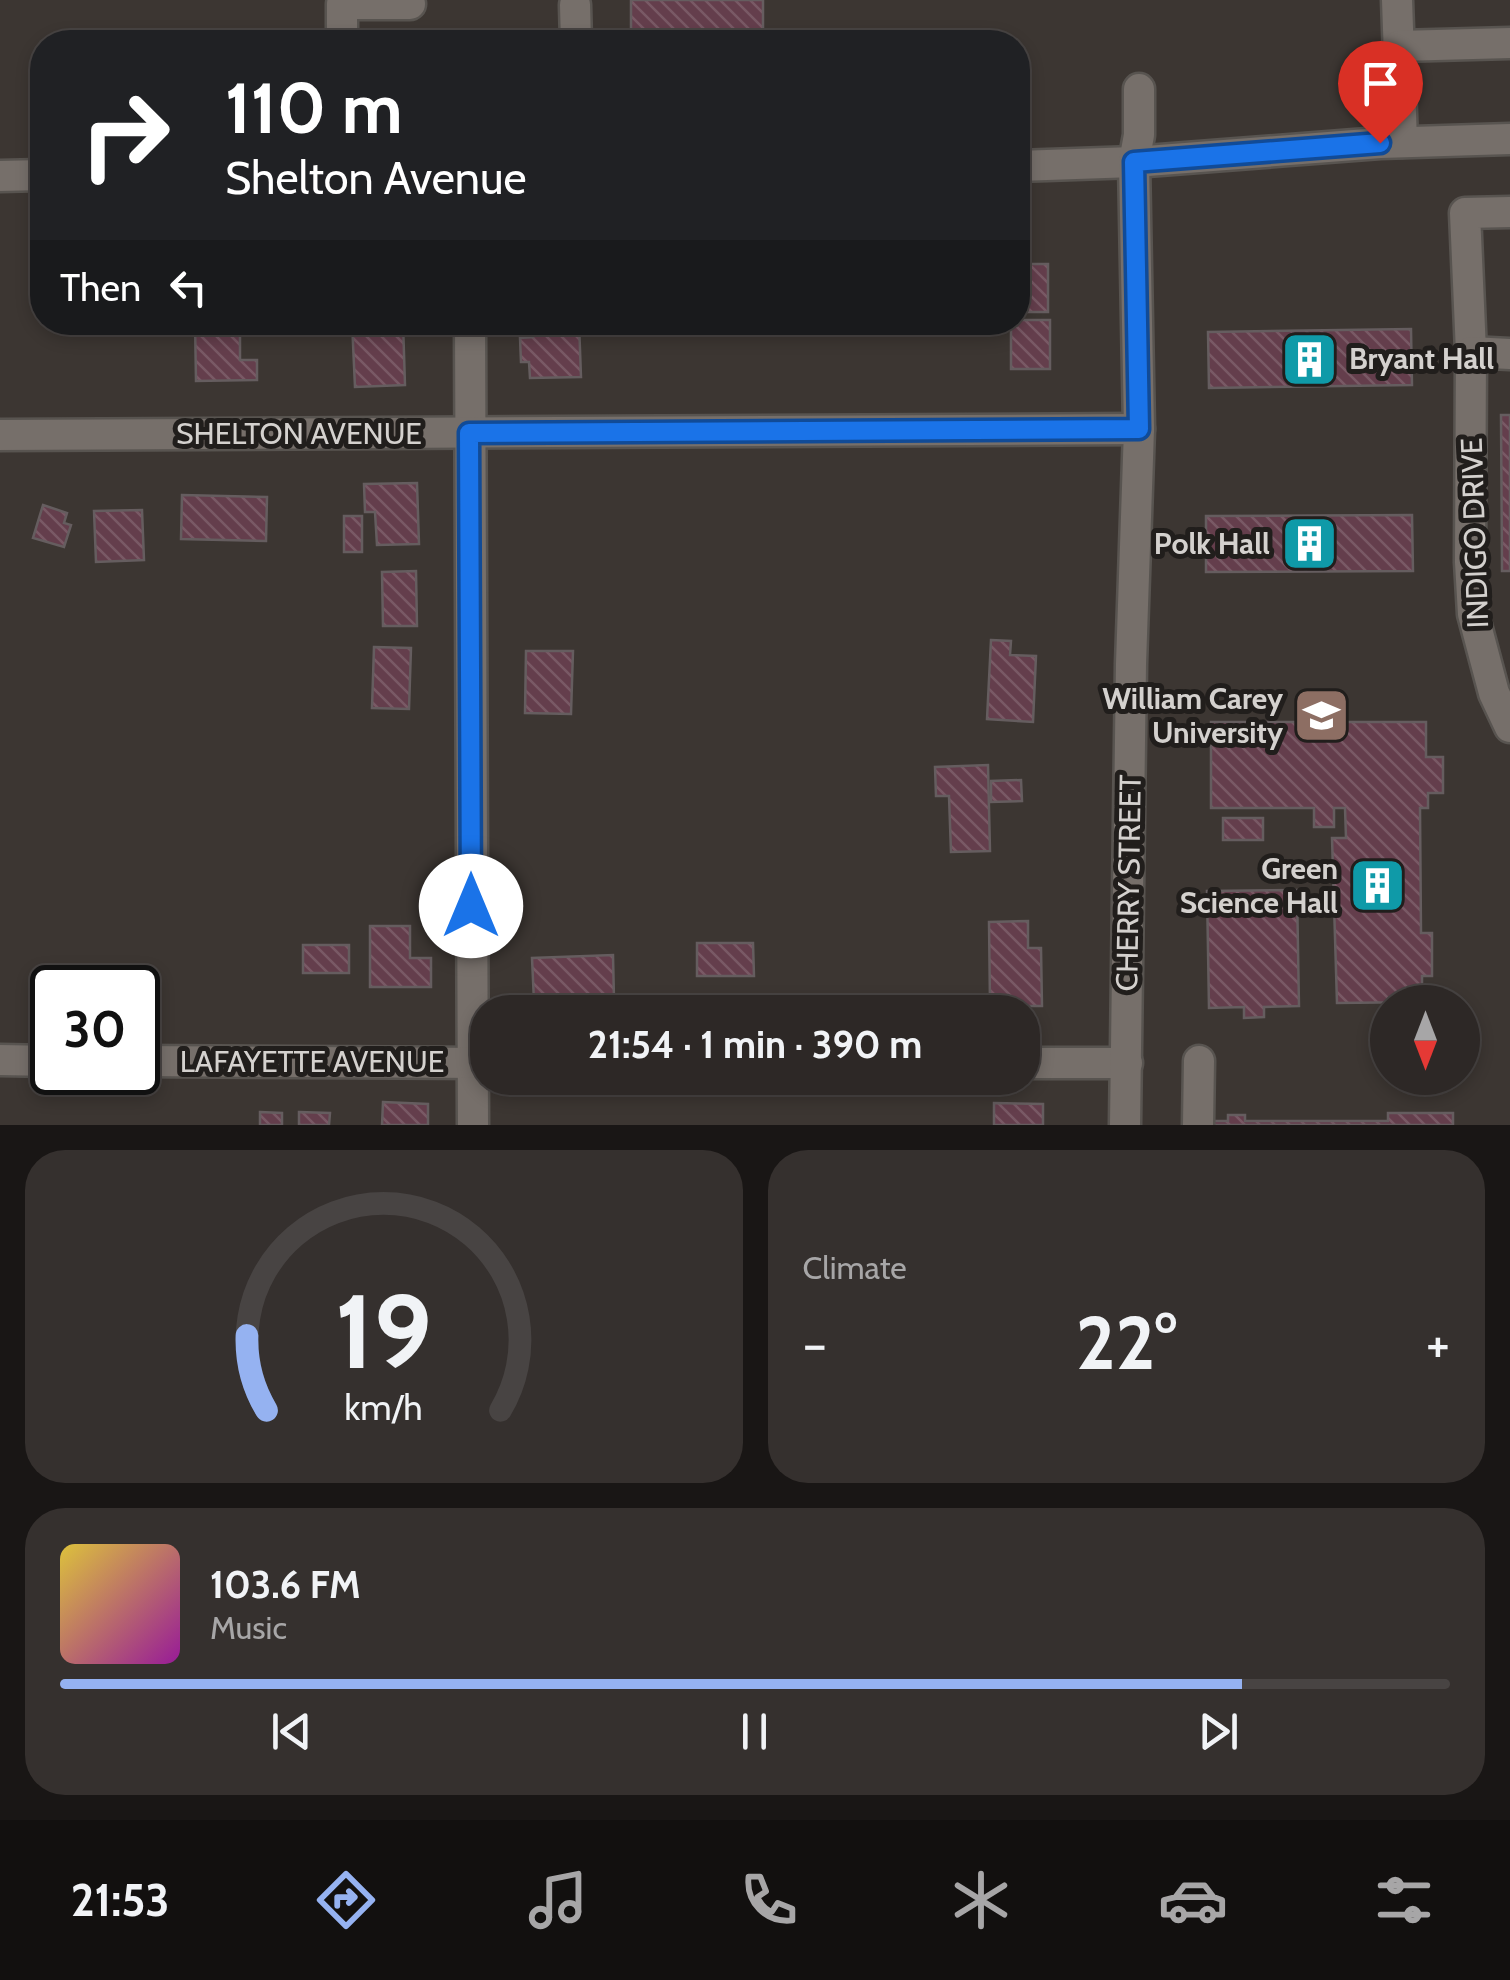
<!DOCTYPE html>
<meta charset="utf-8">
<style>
body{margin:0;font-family:Cabin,sans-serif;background:#35302e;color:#f1f3f6;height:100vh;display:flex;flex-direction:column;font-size:38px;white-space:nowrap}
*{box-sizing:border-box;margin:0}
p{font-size:32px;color:#a7a6a7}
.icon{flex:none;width:55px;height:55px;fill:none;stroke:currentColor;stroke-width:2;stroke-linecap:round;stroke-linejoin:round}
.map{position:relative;height:1125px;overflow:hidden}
.sheet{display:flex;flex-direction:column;gap:25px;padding:25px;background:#191615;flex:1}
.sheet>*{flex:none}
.guide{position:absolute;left:30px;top:30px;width:1000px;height:305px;border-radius:40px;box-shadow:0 5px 15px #0003,0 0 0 2px #484443;background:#202124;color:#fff;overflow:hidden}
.needle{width:65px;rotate:180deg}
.buttons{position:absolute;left:1370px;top:985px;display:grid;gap:20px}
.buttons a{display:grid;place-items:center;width:110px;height:110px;border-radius:50%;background:#2d2826;box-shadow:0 5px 15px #0003,0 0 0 2px #484443;font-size:50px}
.speed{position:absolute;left:30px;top:965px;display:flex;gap:20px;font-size:50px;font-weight:700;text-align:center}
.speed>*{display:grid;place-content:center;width:130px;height:130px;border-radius:50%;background:#2d2826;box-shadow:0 5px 15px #0003,0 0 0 2px #484443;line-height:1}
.speed .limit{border:5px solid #111;border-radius:15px;background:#fff;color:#111}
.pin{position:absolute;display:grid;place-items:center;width:85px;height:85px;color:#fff;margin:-102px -42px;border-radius:50% 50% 50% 0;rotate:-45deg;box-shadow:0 0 10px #0007}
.pin .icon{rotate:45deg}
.me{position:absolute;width:110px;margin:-55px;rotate:0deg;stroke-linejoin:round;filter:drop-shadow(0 0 8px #0008)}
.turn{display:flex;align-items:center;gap:35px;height:210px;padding:0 30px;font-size:45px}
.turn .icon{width:130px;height:130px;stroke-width:2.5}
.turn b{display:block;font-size:70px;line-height:85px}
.then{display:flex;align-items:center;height:95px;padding:0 30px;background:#0003;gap:20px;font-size:38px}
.big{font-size:75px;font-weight:700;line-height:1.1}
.sheet .card{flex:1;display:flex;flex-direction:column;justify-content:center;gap:15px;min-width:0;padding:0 35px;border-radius:40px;background:#35302e}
.sheet .dial{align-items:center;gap:0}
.dial svg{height:260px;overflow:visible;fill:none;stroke:#484443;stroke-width:7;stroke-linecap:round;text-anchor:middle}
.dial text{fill:#f1f3f6;stroke:none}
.song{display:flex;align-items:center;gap:30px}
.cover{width:120px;height:120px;border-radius:15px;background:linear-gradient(135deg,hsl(50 70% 55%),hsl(300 70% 35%))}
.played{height:10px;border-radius:5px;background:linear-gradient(90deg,#95b2f1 85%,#484443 85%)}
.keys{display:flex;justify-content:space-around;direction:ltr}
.heat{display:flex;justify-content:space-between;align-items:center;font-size:55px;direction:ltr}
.sheet .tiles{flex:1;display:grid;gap:25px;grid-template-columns:1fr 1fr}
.card:last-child{grid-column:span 2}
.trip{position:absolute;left:470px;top:995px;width:570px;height:100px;border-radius:40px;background:#2d2826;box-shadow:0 5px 15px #0003,0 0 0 2px #484443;font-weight:700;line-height:100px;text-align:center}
.tabs{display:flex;height:160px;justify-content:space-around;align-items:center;background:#12100f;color:#a7a6a7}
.tabs .icon{width:70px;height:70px}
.tabs .selected{color:#95b2f1}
.tabs b{font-size:45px;color:#f1f3f6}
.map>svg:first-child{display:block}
.building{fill:url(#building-back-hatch);stroke:#655d5f;stroke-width:2.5}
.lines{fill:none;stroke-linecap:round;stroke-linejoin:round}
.minor-casing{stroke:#585450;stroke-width:35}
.minor{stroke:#766f6a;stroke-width:30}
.route-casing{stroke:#114b97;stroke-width:25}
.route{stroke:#1a73e8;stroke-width:18}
.labels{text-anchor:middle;stroke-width:10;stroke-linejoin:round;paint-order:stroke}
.poi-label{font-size:30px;font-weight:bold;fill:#d4d1ce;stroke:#211e1c;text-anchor:end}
.street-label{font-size:30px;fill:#d4d1ce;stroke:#211e1c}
</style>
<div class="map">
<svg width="1510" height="1125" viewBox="0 0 1510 1125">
<defs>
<pattern id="building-back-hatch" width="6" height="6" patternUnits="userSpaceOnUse" patternTransform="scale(2.5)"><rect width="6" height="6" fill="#643e4c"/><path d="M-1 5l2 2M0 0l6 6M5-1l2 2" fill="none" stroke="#795965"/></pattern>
</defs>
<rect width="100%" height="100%" fill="#3c3632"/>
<g class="building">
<rect x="631" y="0" width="132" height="42"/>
<rect x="1018" y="264" width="30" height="48"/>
<polygon points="1018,320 1050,320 1050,369 1011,369 1011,322 1018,322"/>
<polygon points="195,322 240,322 240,360 257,360 257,380 196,381"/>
<polygon points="352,322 403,322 405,385 355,387"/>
<polygon points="532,322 579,322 581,377 530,378 529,362 521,362 520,338 533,337"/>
<polygon points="1411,329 1412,385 1209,388 1208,332"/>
<polygon points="1501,415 1510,415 1510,571 1502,571"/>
<polygon points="417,483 419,544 377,545 375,512 365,512 364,484"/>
<polygon points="182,495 267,497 266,541 181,539"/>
<polygon points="43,505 67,513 64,523 71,525 64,547 33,538"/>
<polygon points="142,510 144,560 96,562 94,511"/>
<polygon points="1412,515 1413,571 1206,572 1206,516"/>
<rect x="344" y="516" width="18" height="36"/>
<polygon points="416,571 417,626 383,626 382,572"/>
<polygon points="991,640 1011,641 1010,655 1036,656 1033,722 987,719"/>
<polygon points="374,647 411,648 409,709 372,708"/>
<polygon points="526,651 573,651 571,714 525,713"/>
<polygon points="1211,722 1426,722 1426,757 1443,757 1443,793 1428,793 1428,808 1420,808 1421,933 1432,933 1432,976 1422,976 1422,1002 1337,1003 1332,838 1346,838 1345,808 1334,808 1334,827 1314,827 1314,808 1211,808"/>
<polygon points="988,765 990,851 951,852 949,796 936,796 935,767"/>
<polygon points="1021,780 1022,801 991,802 991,781"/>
<rect x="1223" y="818" width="40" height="22"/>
<polygon points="1297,890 1299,1006 1264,1007 1264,1017 1244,1018 1244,1007 1209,1008 1207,891"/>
<polygon points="1028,921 1028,948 1041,948 1042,1006 1017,1006 1017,1003 990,1003 989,922"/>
<polygon points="370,926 410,926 410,958 431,958 431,987 370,987"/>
<polygon points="697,943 753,943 754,976 697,976"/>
<rect x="303" y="945" width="46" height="28"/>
<polygon points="613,955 614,1000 534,1002 532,958"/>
<polygon points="383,1102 428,1104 428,1125 382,1125"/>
<polygon points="994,1103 1043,1104 1043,1125 994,1125"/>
<polygon points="260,1112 282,1113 282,1125 260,1125"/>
<polygon points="299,1112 330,1113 329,1125 299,1125"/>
<polygon points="1388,1113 1453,1113 1453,1125 1209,1125 1209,1121 1228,1121 1228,1115 1245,1115 1245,1121 1388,1121"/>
</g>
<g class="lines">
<defs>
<g id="minor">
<polyline points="1397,0 1402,142"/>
<polyline points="575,5 576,42"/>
<polyline points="342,42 342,4 410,4"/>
<polyline points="1399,46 1510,43"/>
<polyline points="1018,166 1134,162 1380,143 1510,139"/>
<polyline points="0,176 42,175"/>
<polyline points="1510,212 1465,213 1471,352 1470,562 1473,614 1494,693 1510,727"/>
<polyline points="470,322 473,1125"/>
<polyline points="1471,352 1510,354"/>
<polyline points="0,435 1139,429"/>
<polyline points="0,1060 52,1061"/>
<polyline points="138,1061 488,1063"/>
<polyline points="1022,1063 1127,1063"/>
<polyline points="1125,1125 1131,664 1139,429 1134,162 1139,135 1139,89"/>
<polyline points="1198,1125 1199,1061"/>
</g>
</defs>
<use href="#minor" class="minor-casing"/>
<use href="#minor" class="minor"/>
</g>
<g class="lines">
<defs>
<polyline id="route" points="471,906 469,433 1139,429 1134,162 1380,143"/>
</defs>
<use href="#route" class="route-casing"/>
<use href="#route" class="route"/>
</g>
<defs>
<symbol id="building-square" viewBox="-11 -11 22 22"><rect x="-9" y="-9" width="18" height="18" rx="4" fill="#0f9aa8" stroke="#211e1c"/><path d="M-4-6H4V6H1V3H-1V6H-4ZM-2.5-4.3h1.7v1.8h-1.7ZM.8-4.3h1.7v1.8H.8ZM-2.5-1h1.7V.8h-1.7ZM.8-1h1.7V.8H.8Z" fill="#fff"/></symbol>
<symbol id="university-square" viewBox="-11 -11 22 22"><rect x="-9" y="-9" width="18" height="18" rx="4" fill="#8d6e63" stroke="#211e1c"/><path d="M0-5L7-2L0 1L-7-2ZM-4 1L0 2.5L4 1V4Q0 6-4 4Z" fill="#fff"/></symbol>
</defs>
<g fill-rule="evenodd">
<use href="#building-square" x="1278" y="328" width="63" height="63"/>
<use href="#building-square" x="1278" y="512" width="63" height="63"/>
<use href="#university-square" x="1290" y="684" width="63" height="63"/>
<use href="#building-square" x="1346" y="854" width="63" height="63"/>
</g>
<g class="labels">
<g class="poi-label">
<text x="1349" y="369" text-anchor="start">Bryant Hall</text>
<text x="1270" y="554">Polk Hall</text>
<text x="1283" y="709">William Carey<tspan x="1283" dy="34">University</tspan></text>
<text x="1338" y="879">Green<tspan x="1338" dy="34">Science Hall</tspan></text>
</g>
<g class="street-label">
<text x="299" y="444">SHELTON AVENUE</text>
<text transform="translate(1475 533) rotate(-92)" y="10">INDIGO DRIVE</text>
<text transform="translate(1129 883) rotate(-89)" y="10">CHERRY STREET</text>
<text x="312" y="1072">LAFAYETTE AVENUE</text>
</g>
</g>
</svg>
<div class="buttons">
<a><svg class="needle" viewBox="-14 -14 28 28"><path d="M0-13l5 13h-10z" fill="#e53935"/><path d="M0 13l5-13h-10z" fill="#a7a6a7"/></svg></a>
</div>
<div class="speed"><div class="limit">30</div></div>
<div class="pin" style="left:1380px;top:143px;background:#d93025"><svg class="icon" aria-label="arrive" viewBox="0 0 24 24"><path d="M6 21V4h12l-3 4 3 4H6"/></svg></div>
<svg class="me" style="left:471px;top:906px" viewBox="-20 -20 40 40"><circle r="19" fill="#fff"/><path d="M0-13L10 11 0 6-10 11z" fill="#1a73e8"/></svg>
<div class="trip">21:54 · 1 min · 390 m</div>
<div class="guide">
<div class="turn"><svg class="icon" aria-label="right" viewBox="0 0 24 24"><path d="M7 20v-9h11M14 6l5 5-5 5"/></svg><div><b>110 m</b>Shelton Avenue</div></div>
<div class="then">Then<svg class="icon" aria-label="left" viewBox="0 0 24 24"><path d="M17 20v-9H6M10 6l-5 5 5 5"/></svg></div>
</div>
</div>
<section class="sheet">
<div class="tiles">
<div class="card dial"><svg viewBox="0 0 100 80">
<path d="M14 69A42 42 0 1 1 86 69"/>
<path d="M14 69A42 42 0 0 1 8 46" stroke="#95b2f1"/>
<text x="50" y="56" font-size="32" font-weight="700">19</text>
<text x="50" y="72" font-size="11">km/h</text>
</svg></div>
<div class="card"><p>Climate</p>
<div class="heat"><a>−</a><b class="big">22°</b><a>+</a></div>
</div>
<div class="card">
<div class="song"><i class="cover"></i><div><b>103.6 FM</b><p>Music</p></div></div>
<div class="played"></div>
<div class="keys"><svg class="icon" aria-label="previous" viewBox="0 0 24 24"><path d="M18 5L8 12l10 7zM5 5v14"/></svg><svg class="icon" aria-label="pause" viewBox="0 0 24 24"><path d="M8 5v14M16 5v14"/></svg><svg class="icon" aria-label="next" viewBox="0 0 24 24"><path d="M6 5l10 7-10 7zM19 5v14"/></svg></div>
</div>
</div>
</section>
<nav class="tabs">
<b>21:53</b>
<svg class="icon selected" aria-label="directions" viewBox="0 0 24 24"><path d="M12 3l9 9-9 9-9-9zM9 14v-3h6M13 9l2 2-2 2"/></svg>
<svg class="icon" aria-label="music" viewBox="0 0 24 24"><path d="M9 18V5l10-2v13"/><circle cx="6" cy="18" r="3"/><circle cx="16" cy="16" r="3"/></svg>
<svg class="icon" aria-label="phone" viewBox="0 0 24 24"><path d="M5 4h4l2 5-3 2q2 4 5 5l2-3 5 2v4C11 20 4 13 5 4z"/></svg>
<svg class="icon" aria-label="climate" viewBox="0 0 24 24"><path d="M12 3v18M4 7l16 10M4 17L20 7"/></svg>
<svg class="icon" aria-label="car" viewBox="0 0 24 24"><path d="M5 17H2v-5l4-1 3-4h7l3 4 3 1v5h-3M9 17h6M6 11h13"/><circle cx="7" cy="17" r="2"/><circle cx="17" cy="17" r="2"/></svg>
<svg class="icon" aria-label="filters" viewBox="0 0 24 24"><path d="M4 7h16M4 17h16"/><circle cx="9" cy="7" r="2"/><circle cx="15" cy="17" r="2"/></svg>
</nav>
